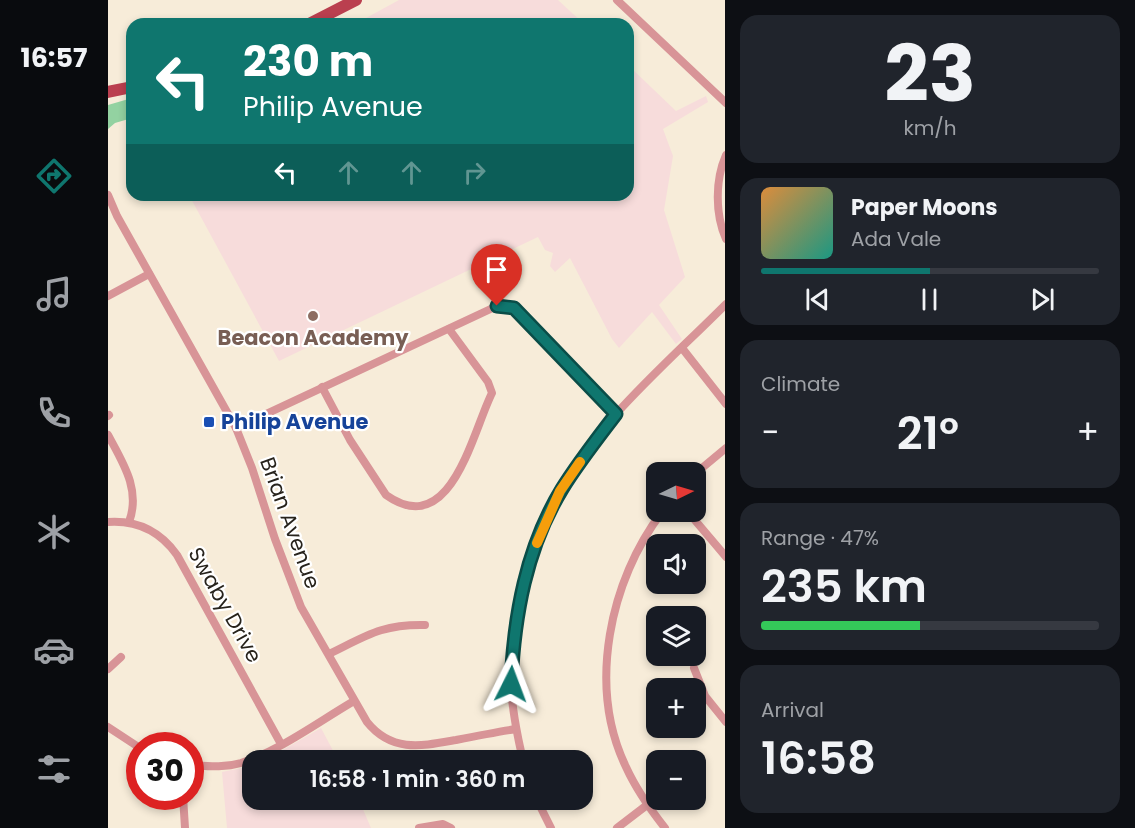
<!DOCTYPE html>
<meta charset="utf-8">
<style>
body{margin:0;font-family:Poppins,sans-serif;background:#20242c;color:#f1f3f6;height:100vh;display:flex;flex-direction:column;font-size:22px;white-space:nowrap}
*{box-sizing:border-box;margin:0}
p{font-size:20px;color:#9ea1a6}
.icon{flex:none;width:33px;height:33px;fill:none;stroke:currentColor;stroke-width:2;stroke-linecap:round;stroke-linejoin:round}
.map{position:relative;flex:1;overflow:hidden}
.side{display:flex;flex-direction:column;gap:15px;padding:15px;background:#0d0f14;width:410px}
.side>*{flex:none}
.banner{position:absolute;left:18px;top:18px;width:508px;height:183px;border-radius:18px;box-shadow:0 3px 9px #0003;background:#0f766e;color:#fff;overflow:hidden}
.needle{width:39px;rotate:85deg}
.fabs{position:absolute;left:538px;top:462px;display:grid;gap:12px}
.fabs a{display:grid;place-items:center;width:60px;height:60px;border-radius:12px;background:#171b24;box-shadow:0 3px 9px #0003;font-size:30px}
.speed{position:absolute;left:18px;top:732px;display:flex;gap:12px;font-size:30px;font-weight:700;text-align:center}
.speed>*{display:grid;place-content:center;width:78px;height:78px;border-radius:50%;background:#171b24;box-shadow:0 3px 9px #0003;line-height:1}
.speed .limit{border:9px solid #d22;background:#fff;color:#111}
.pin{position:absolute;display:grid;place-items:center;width:51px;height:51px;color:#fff;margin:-62px -26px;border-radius:50% 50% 50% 0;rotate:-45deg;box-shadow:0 0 6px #0007}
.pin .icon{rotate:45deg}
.me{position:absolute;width:66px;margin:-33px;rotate:3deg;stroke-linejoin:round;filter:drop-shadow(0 0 4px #0008)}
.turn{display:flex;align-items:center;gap:21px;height:126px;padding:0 18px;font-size:27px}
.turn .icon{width:78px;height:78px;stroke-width:2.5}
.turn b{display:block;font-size:42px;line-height:51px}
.lanes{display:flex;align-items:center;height:57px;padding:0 18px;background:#0003;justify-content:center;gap:30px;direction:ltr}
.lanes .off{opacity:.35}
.big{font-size:45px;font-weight:600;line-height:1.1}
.side .widget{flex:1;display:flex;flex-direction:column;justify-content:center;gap:9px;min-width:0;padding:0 21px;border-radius:18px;background:#20242c}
.side .dial{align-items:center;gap:0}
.dial b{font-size:78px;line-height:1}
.song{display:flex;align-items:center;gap:18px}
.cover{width:72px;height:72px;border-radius:9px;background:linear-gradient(135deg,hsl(30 70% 55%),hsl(170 70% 35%))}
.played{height:6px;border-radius:3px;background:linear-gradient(90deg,#0f766e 50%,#363941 50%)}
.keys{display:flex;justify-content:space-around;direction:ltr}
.heat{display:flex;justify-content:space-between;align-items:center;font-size:33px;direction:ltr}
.charge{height:9px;border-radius:4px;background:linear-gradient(90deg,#34c759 47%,#363941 0)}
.trip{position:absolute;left:134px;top:750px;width:351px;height:60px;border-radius:18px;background:#171b24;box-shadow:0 3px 9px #0003;font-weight:600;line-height:60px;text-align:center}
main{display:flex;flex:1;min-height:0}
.tab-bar{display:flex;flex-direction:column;width:108px;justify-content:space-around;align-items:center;background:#090b0e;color:#9ea1a6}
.tab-bar .icon{width:42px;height:42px}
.tab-bar .on{color:#0f766e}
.tab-bar b{font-size:27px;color:#f1f3f6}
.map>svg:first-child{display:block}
.education{fill:#f7dcdb}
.green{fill:#93d2a1}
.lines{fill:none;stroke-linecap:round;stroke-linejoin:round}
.street{stroke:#d89497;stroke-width:8}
.primary{stroke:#ba3f4f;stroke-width:12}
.route-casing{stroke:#0a4d48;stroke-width:15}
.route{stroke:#0f766e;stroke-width:10}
.slow{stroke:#f59e0b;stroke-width:10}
.education-dot{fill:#8d6e63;stroke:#fff;stroke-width:2}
.transit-dot{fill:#1a4fb4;stroke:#fff;stroke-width:2}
.labels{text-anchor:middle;stroke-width:4.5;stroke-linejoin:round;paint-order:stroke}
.education-label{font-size:21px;font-weight:bold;fill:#785e54;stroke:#fff}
.transit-label{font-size:21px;font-weight:bold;fill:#164399;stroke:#fff;text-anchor:start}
.street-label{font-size:21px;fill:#27231c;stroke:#fff}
</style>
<main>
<nav class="tab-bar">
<b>16:57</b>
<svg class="icon on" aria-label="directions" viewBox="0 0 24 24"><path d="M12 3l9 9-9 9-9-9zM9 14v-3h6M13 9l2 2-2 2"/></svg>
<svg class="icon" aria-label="music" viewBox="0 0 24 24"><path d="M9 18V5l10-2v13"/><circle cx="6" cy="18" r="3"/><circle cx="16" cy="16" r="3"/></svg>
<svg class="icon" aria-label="phone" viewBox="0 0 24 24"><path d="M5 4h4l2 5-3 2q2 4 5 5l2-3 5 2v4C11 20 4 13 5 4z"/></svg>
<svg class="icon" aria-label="climate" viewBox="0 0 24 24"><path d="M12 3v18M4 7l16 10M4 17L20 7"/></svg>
<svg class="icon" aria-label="car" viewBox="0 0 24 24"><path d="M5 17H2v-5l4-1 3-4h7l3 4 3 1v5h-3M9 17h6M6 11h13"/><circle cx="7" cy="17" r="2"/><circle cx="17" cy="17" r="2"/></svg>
<svg class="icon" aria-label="filters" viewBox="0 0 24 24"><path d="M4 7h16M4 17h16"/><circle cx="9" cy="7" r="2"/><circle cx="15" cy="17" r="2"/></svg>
</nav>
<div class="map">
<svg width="618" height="828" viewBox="0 0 618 828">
<rect width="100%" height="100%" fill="#f7ecd9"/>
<g class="education">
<polygon points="291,0 450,0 476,24 247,24"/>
<polygon points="521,66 568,111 598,96 600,102 555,129 565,156 556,210 577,277 551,305 574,339 568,344 544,312 511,348 504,339 462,258 447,272 442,266 445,253 437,250 430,237 171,361 81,195 520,195"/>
<polygon points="213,728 230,760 157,760 159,759"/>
<polygon points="144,766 144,800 251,800 263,828 119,828 114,772"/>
</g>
<polygon class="green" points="24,98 24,118 7,123 0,129 0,105"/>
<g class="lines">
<g class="street">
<polyline points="509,0 618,103"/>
<path d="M618 155C607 180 607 214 618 239"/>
<path d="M0 195 9 216 128 428 144 468 167 539 193 607 259 722C284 753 314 746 348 740 368 736 388 732 408 729"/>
<polyline points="0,296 41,274"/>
<polyline points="574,348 618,404"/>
<path d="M214 387 242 440 278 495C343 541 364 433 384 393L380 382 341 329"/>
<polyline points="0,416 1,415"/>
<polyline points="128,428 389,306 406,308 508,414"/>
<path d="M0 435C15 463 33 490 21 522"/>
<polyline points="588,473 618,448"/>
<path d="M554 512C502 580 479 686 518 767 528 789 542 809 557 828"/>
<polyline points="580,512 618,557"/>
<path d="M0 522C30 520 52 531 69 555L173 744"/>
<path d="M221 654C258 636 274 624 317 625"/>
<polyline points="586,668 597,696 618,722"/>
<polyline points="0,669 13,657"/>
<polyline points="0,727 32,748"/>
<path d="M415 760C409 735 404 710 403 684 401 585 443 488 508 414 542 376 581 341 618 304"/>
<path d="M82 765C99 766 116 768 133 763 173 750 210 722 246 701"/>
<polyline points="75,796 77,828"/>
<polyline points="429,800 443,828"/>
<polyline points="311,828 335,824 343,828"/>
<polyline points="509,828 539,805"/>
</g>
<g class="primary">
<polyline points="201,24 248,0"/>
<polyline points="0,92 24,87"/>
</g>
</g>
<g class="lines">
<defs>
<path id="route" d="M389 306 406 308 508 414C489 439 470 463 454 489 418 548 406 616 403 684"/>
</defs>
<use href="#route" class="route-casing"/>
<use href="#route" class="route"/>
<polyline class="slow" points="429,543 452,491 472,462"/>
</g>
<circle class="education-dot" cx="205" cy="316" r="6"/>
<rect class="transit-dot" x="95" y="416" width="12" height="12" rx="3"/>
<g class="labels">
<g class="education-label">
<text x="205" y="345">Beacon Academy</text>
</g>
<g class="transit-label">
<text x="113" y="429">Philip Avenue</text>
</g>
<g class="street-label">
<text transform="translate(182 523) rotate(70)" y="7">Brian Avenue</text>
<text transform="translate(117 605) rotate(61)" y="7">Swaby Drive</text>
</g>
</g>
</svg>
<div class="fabs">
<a><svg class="needle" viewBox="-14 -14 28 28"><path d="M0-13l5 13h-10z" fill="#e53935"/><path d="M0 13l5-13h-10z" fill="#9ea1a6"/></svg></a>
<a><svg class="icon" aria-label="sound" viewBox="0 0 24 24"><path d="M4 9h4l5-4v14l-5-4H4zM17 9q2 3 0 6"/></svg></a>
<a><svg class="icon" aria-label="layers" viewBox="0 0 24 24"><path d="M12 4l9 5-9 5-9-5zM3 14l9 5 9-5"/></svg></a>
<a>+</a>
<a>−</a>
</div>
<div class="speed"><div class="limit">30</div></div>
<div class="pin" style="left:389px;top:306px;background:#d93025"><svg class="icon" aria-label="arrive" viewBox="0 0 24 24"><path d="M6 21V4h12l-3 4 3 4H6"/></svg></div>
<svg class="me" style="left:403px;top:684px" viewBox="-20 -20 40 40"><path d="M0-17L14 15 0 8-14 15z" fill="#0f766e" stroke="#fff" stroke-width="4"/></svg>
<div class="trip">16:58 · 1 min · 360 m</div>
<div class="banner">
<div class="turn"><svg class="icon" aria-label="left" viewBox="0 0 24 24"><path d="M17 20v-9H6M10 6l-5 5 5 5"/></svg><div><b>230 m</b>Philip Avenue</div></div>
<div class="lanes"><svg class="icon" aria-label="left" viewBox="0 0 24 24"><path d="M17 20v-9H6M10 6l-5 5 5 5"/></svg><svg class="icon off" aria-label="ahead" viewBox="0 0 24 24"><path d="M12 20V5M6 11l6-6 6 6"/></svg><svg class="icon off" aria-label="ahead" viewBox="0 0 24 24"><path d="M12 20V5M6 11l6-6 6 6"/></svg><svg class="icon off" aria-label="right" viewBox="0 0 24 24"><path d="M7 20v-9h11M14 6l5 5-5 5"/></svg></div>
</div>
</div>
<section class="side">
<div class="widget dial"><b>23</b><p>km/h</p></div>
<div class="widget">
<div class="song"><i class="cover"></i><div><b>Paper Moons</b><p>Ada Vale</p></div></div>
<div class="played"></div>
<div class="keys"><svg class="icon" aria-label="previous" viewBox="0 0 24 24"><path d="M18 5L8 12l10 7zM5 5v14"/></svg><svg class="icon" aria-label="pause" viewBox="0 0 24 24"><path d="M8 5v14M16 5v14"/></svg><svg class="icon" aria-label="next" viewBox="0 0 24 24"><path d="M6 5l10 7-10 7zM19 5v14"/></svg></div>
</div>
<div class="widget"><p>Climate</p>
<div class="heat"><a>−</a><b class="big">21°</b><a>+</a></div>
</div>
<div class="widget"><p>Range · 47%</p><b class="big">235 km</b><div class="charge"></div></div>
<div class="widget"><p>Arrival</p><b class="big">16:58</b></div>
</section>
</main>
